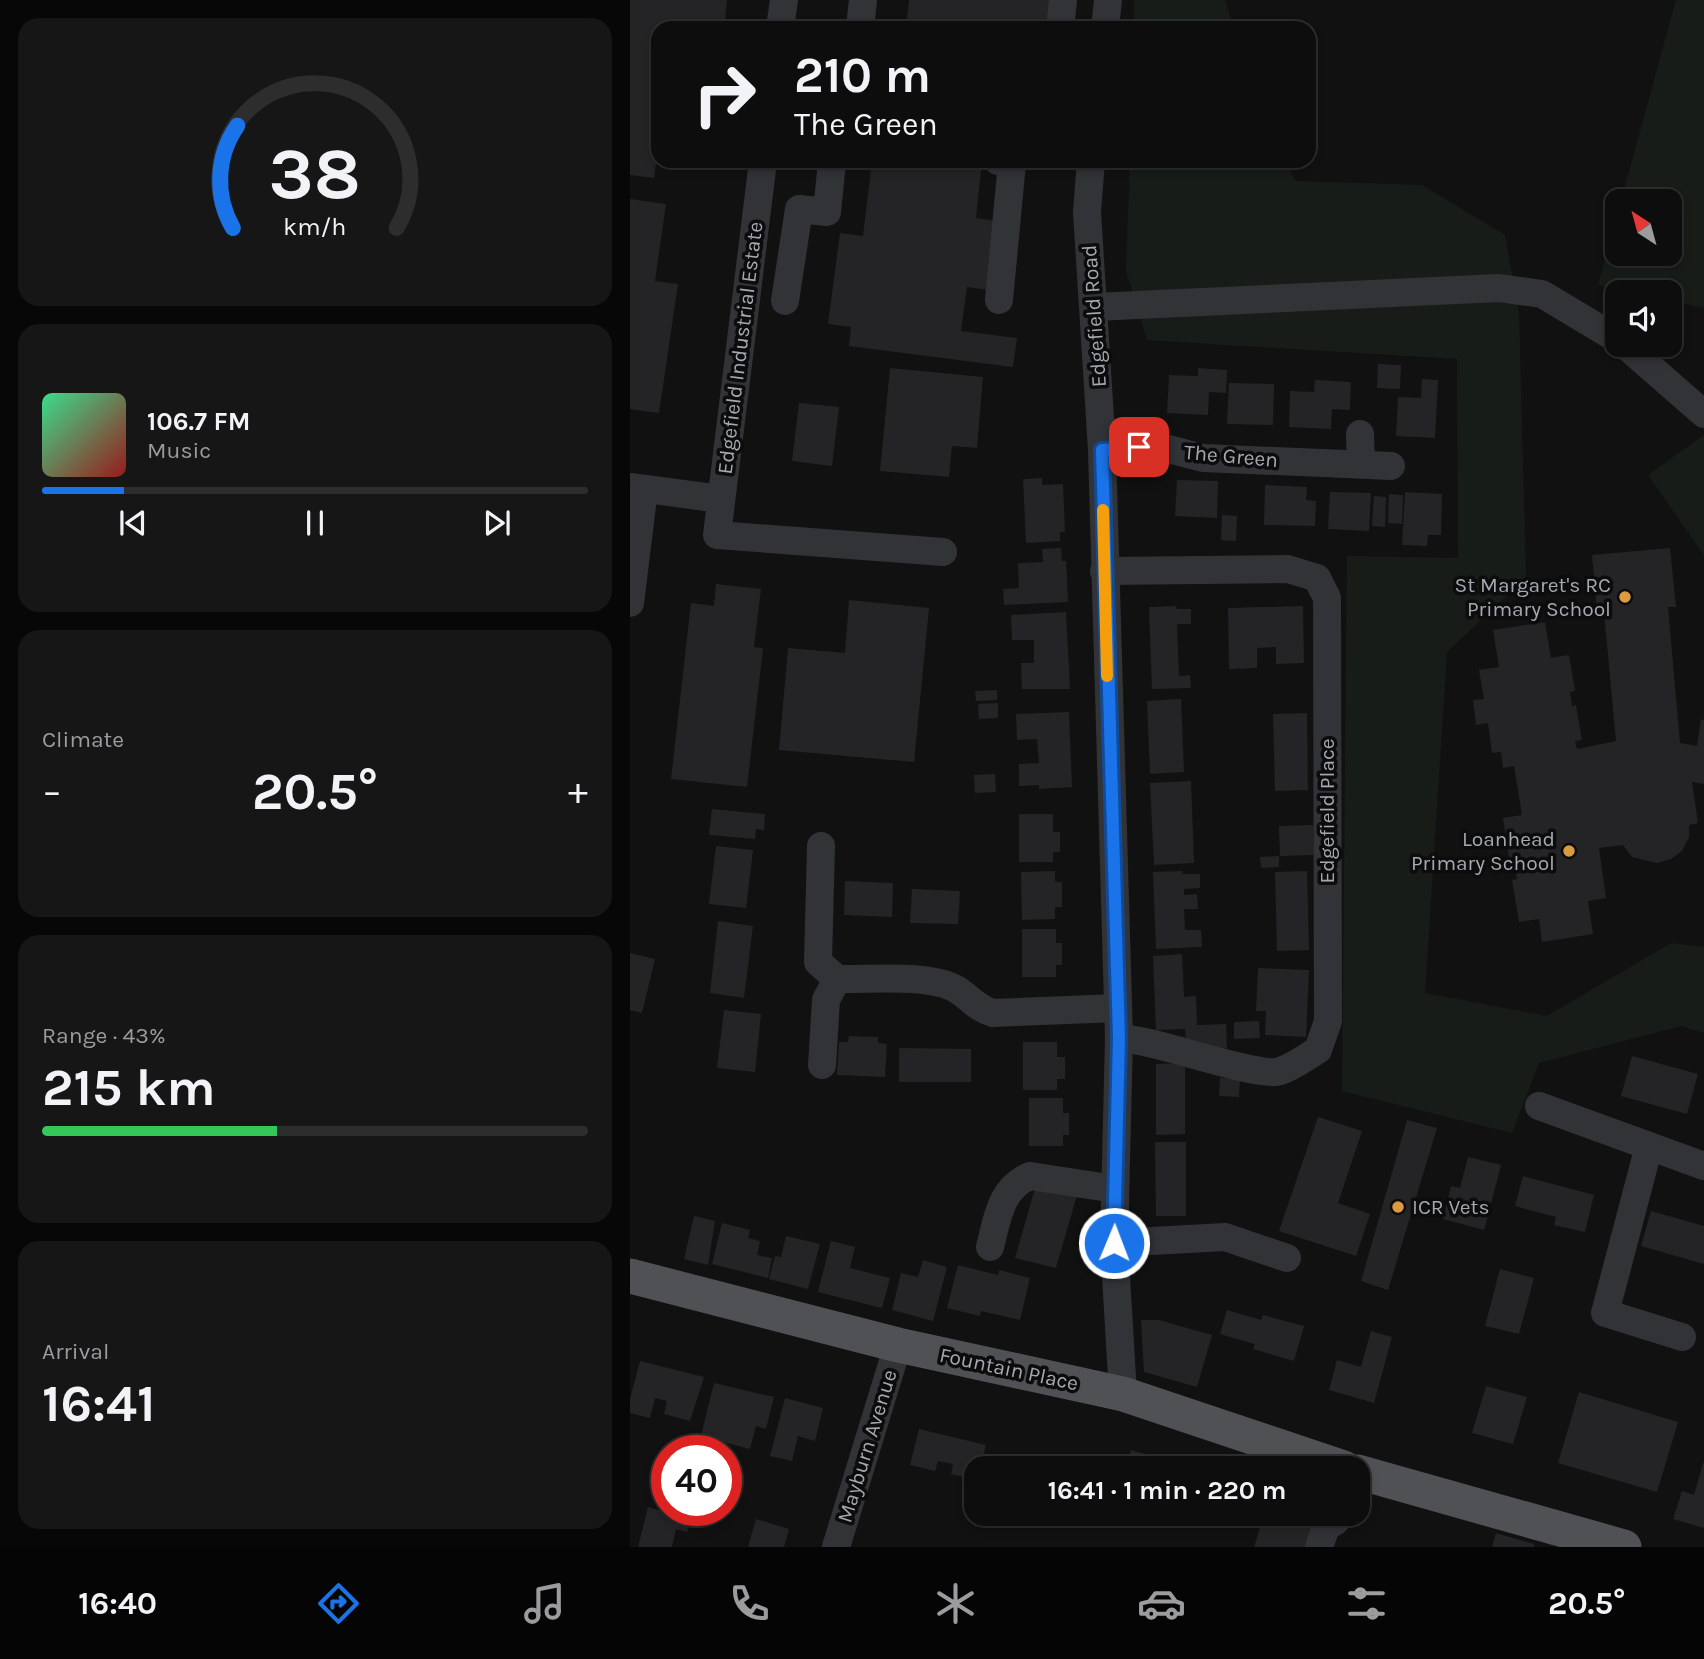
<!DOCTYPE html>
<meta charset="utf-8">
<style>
body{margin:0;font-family:Karla,sans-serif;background:#161617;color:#f1f3f6;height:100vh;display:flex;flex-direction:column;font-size:26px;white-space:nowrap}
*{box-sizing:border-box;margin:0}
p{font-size:23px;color:#9a9c9e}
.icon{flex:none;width:38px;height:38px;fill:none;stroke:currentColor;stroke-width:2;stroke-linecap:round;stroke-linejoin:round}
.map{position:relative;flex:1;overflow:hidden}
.panel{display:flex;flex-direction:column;gap:18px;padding:18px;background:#070708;width:630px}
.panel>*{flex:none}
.top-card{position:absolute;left:21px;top:21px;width:665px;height:147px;border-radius:21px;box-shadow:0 4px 10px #0003,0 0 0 2px #2d2d2e;background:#0d0d0e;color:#f1f3f6;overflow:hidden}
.needle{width:46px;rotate:324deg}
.controls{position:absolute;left:975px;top:189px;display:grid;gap:14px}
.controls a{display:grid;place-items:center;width:77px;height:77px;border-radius:14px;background:#0d0d0e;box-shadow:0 4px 10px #0003,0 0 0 2px #2d2d2e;font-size:35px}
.speed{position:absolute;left:21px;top:1435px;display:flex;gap:14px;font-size:35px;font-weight:700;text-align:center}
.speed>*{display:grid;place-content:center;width:91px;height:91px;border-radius:50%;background:#0d0d0e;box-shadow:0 4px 10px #0003,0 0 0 2px #2d2d2e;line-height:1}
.speed .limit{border:10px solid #d22;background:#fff;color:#111}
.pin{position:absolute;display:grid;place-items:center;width:60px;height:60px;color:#fff;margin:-30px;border-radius:14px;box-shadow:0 4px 10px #0006}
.me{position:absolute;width:77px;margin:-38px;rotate:1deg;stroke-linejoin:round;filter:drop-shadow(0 0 5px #0008)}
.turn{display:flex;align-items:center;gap:24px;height:147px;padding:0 28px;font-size:32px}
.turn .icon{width:91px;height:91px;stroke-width:2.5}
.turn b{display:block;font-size:49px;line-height:60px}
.big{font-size:52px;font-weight:700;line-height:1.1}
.panel .tile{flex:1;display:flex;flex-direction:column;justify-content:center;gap:10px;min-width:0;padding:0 24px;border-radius:21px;background:#161617}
.panel .dial{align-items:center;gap:0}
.dial svg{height:182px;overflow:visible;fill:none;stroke:#2d2d2e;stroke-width:7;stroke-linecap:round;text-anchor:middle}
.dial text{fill:#f1f3f6;stroke:none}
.song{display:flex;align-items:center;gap:21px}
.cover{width:84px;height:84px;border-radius:10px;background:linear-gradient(135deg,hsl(150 70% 55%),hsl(0 70% 35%))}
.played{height:7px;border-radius:4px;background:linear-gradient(90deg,#1a73e8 15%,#2d2d2e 15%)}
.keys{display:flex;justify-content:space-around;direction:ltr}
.heat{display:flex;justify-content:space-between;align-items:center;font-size:38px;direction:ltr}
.charge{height:10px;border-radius:5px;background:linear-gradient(90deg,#34c759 43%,#2d2d2e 0)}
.trip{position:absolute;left:334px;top:1456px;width:406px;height:70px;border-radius:21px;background:#0d0d0e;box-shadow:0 4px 10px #0003,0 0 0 2px #2d2d2e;font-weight:700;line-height:70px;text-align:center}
.menu{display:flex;height:112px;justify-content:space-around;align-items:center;background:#050506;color:#9a9c9e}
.menu .icon{width:49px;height:49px}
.menu .selected{color:#1a73e8}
.menu b{font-size:32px;color:#f1f3f6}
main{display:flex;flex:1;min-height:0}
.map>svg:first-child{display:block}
.green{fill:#181c18}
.building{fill:#242426}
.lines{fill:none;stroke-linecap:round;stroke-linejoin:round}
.minor{stroke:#323337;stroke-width:28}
.major{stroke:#4f5155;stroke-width:35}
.route-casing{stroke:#114b97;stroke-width:18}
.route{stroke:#1a73e8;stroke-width:12}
.slow{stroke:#f59e0b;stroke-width:12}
.poi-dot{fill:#dc9a3f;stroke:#0c0c0d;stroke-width:2.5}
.labels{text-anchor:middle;stroke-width:7;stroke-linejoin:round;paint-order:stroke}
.street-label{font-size:21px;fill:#a4a9b1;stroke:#0c0c0d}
.poi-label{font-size:21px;fill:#a4a9b1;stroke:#0c0c0d;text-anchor:end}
</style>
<main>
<section class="panel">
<div class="tile dial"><svg viewBox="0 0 100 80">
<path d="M14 69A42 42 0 1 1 86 69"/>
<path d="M14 69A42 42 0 0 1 16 24" stroke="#1a73e8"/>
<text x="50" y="56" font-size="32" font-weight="700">38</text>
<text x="50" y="72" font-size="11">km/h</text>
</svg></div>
<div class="tile">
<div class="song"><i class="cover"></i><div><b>106.7 FM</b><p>Music</p></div></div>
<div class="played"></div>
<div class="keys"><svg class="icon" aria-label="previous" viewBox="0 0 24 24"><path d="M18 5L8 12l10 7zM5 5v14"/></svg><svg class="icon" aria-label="pause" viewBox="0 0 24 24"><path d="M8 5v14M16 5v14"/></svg><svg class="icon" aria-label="next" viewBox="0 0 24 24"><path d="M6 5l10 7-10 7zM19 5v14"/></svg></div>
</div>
<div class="tile"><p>Climate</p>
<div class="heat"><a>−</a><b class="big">20.5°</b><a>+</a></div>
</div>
<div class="tile"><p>Range · 43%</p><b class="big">215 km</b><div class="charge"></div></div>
<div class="tile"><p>Arrival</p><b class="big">16:41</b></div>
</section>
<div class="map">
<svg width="1074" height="1547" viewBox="0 0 1074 1547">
<rect width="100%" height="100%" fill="#111112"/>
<g class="green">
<polygon points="504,0 595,0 604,28 504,28"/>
<polygon points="1046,0 1074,0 1074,308 1040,301 1040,292 1001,292 968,285 987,217 987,254 1040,254 1040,201 991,201"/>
<polygon points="500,161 656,161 665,181 792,185 875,235 889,312 896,578 817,652 795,993 917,1016 1041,943 1074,947 1074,1033 1051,1026 909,1063 882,1133 712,1091 717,556 828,558 827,359 517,340 496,270"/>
<polygon points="1074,435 1074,555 1018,475"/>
</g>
<g class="building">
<polygon points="0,0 97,0 95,20 102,21 101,28 28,28 28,148 24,178 0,175"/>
<polygon points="279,0 422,0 419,28 276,28"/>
<polygon points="242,161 277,161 351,170 346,218 367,221 358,290 337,287 331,331 387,338 383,367 219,346 221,327 198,324 210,233 233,236"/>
<polygon points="0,199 36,204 25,281 48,284 29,413 0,409"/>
<polygon points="748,364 771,365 770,389 747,388"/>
<polygon points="260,368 353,377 347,448 322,446 319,477 250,471"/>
<polygon points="568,368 597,370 596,393 579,392 578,415 537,413 539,375 568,376"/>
<polygon points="792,379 808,380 805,438 766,436 768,397 791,398"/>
<polygon points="685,380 721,382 720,410 702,409 701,429 659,427 660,391 684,392"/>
<polygon points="599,383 644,384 643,425 597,424"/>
<polygon points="169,403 209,407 202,466 162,461"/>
<polygon points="412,478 412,485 433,484 435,532 430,532 430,541 396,543 393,479"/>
<polygon points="547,480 588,481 587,518 545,516"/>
<polygon points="635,485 677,487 676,500 686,501 685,526 634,525"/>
<polygon points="700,492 741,493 739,531 698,529"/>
<polygon points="775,492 812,494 811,535 798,535 797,546 772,545"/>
<polygon points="759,494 773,495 772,524 758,523"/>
<polygon points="744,496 756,497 755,527 742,526"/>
<polygon points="592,515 607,516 606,541 591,540"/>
<polygon points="431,548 432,561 436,561 438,602 374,605 373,589 389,588 388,563 413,562 412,549"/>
<polygon points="1040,548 1046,607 1038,607 1050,743 1067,746 1071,719 1074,720 1074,784 1062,782 1068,823 1059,825 1059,837 1052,851 1041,859 1027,863 1002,857 993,845 969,848 976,898 958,901 963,934 912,942 909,919 889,922 882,880 887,879 884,862 880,863 873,818 892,815 884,766 873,768 871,752 862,753 858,723 846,725 843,700 854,699 849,670 869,667 863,630 915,622 921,658 939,655 945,691 940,692 942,706 946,705 952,740 945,741 947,749 986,741 974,612 967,612 962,555"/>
<polygon points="86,584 131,589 124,647 133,648 117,787 41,779 61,603 84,606"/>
<polygon points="219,600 299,608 284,762 149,750 158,648 215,653"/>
<polygon points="546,606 547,609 561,609 561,624 547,624 549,676 560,675 561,688 522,689 519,607"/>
<polygon points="673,606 674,663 646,664 646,647 627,648 627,668 599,669 598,608"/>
<polygon points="436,612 440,689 392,689 391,663 404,663 404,640 382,640 381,615"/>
<polygon points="367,690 367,700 346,701 345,691"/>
<polygon points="551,699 554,772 520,774 517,701"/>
<polygon points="368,703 368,718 349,719 348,704"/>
<polygon points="439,712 442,787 409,789 409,785 389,786 389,764 409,763 407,739 387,740 386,714"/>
<polygon points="677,713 678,790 645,791 643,714"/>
<polygon points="365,774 366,792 345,793 344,775"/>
<polygon points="561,781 564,863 524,865 520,783"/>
<polygon points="82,809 135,814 134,830 126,829 125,839 79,835"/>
<polygon points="389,814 423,814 423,832 430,832 430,852 423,852 423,862 389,862"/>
<polygon points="683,825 684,855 650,856 649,826"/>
<polygon points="86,846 123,850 116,908 79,904"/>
<polygon points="649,856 649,867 631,868 630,857"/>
<polygon points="425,871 425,882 432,882 432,907 425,907 425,919 392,920 391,872"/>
<polygon points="552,871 553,874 570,874 570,888 554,889 554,895 567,894 568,909 554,909 555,930 571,930 572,947 526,949 523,872"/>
<polygon points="677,871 679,950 647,951 645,872"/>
<polygon points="215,881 263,883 262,917 214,915"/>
<polygon points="282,889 330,891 328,924 280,923"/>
<polygon points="88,921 123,926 114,998 80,993"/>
<polygon points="392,929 426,929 426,943 432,943 432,965 426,965 426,977 392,977"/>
<polygon points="0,953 25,959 12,1013 0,1010"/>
<polygon points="552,954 554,997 566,996 567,1025 596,1024 597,1049 556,1041 555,1029 526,1030 523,956"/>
<polygon points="628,968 679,970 676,1037 635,1035 636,1011 626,1011"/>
<polygon points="94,1010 131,1014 125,1072 87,1068"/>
<polygon points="629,1021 630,1038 604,1039 604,1022"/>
<polygon points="219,1036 248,1037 248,1043 257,1044 255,1077 207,1075 209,1042 218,1042"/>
<polygon points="393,1042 427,1042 427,1057 435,1057 435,1079 427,1079 427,1090 393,1090"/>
<polygon points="269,1048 341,1049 341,1082 269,1082"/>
<polygon points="1002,1056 1068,1074 1057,1114 991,1096"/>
<polygon points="555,1063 555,1134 526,1135 526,1064"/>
<polygon points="590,1078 610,1079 609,1097 589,1096"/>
<polygon points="399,1098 433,1098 433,1113 439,1113 439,1135 433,1135 433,1146 399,1146"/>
<polygon points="688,1117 732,1131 708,1203 740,1214 726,1256 649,1231"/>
<polygon points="777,1120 807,1128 758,1290 731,1281"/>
<polygon points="525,1142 556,1142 556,1216 526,1216"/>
<polygon points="838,1157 871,1165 854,1230 813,1219 821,1186 830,1188"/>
<polygon points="893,1176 964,1195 955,1232 924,1225 926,1217 885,1206"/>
<polygon points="406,1185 447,1195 426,1268 385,1258"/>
<polygon points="1021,1211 1074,1226 1074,1264 1011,1246"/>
<polygon points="64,1216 85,1221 78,1265 54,1259"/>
<polygon points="92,1223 120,1230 118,1238 130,1241 127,1255 142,1258 138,1278 82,1264"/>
<polygon points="156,1236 190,1244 178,1289 139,1279 145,1256 151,1257"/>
<polygon points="201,1241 225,1247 220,1268 260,1278 252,1308 188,1292"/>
<polygon points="293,1260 317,1267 303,1321 262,1310 271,1273 288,1277"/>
<polygon points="328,1265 368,1275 369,1270 400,1278 390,1320 351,1311 350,1316 317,1308"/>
<polygon points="870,1269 904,1278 889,1334 855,1326"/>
<polygon points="597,1310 631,1320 633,1315 674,1326 664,1361 623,1349 625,1344 590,1334"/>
<polygon points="511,1320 529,1320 582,1335 567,1387 514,1372"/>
<polygon points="741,1331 762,1337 744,1403 699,1390 707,1360 731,1367"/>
<polygon points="10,1361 74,1377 60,1421 34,1414 37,1401 25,1398 20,1418 0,1413 0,1399"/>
<polygon points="84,1383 144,1397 136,1429 126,1426 120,1449 71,1436"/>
<polygon points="856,1386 897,1397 883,1444 842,1433"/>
<polygon points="949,1392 1048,1422 1027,1492 928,1463"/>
<polygon points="155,1398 193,1408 185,1441 168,1436 162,1461 140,1456"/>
<polygon points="289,1429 356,1445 350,1468 346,1468 346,1480 321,1474 323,1464 308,1461 305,1471 280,1465"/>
<polygon points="501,1450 540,1461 538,1468 496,1468"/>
<polygon points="428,1460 456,1467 456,1468 426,1468"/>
<polygon points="547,1460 572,1468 544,1468"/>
<polygon points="1073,1463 1074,1463 1074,1528 1043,1519 1052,1491 1064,1495"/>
<polygon points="28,1464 37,1466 37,1493 22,1490"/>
<polygon points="18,1507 60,1519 57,1532 46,1529 42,1547 8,1547"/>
<polygon points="529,1514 555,1514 552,1524 529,1517"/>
<polygon points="588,1514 617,1514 614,1523"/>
<polygon points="634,1514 689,1514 680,1547 624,1547"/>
<polygon points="126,1519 159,1529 154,1547 118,1547"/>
<polygon points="866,1533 904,1544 904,1547 862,1547"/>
</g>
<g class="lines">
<g class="minor">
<polyline points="150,28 154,0"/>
<polyline points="230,28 233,0"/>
<polyline points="430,28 433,0"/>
<polyline points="475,28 478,0"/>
<polyline points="133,161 87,535 313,552"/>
<polyline points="368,161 382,163 369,300"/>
<polyline points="461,161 457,212 472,450 489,1038 484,1243 493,1394"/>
<polyline points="155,301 169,209 197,212 202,162 198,161"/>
<polyline points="464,307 869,288 912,294 987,339"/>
<polyline points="995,345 1074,414"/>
<polyline points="730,434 731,464"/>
<polyline points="472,450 527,446 573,458 761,466"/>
<polyline points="0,487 91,499"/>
<path d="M474 571 658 569 687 578 697 598 698 1021 688 1050C676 1057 663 1067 650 1071 628 1079 525 1039 489 1038"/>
<polyline points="0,603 14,489"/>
<polyline points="191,846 188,962 207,979 196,1000 192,1065"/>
<path d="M207 979C239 980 293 974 322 987 338 994 343 1007 363 1013L488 1008"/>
<polyline points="909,1106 1074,1166"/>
<polyline points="1019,1146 975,1313 1052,1337"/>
<polyline points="484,1243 595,1237 657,1258"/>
<path d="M360 1247C367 1220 370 1188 400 1176L485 1189"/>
<polyline points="206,1547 268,1345"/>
<polyline points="689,1547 696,1527 706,1521 708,1514"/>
</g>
<g class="major">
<polyline points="0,1276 268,1345 493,1394 714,1468"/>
<polyline points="728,1472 994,1547"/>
</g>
</g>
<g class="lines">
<defs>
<polyline id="route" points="484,1243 489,1038 472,450 509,447"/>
</defs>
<use href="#route" class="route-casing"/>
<use href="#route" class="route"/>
<polyline class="slow" points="473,510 477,676"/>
</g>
<g class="poi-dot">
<circle cx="995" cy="597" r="7"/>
<circle cx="939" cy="851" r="7"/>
<circle cx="768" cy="1207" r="7"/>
</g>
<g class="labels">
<g class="street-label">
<text transform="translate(464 316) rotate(-94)" y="7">Edgefield Road</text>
<text transform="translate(110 348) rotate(-83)" y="7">Edgefield Industrial Estate</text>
<text transform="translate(601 456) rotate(5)" y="7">The Green</text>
<text transform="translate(697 811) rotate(-90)" y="7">Edgefield Place</text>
<text transform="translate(379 1369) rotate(12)" y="7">Fountain Place</text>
<text transform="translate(237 1446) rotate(-73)" y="7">Mayburn Avenue</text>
</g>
<g class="poi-label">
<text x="981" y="592">St Margaret's RC<tspan x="981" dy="24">Primary School</tspan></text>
<text x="925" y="846">Loanhead<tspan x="925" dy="24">Primary School</tspan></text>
<text x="782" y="1214" text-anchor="start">ICR Vets</text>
</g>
</g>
</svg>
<div class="controls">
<a><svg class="needle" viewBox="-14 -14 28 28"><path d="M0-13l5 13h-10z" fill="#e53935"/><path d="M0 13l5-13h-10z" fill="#9a9c9e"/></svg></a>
<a><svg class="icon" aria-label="sound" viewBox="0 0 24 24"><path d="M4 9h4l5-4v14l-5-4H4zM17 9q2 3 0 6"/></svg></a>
</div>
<div class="speed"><div class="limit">40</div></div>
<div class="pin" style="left:509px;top:447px;background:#d93025"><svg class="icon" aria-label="arrive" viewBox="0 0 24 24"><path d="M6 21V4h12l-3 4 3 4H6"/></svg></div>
<svg class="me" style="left:484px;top:1243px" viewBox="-20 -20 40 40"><circle r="17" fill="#1a73e8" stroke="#fff" stroke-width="3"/><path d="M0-11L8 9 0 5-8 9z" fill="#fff"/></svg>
<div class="trip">16:41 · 1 min · 220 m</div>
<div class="top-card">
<div class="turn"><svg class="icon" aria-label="right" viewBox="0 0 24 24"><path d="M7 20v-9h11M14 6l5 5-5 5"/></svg><div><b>210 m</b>The Green</div></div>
</div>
</div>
</main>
<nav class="menu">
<b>16:40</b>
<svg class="icon selected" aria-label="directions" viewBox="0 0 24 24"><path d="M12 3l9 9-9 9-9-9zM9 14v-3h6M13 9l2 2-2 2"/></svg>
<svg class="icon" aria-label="music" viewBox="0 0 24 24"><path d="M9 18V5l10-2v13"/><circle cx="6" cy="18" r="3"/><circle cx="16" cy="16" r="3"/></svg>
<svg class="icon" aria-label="phone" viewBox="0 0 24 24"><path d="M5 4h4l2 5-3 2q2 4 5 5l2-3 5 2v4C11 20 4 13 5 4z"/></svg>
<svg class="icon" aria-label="climate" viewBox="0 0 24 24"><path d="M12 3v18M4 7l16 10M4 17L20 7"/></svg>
<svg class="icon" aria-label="car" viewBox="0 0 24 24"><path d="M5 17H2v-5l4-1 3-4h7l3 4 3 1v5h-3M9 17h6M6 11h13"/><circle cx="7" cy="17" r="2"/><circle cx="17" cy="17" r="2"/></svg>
<svg class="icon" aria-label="filters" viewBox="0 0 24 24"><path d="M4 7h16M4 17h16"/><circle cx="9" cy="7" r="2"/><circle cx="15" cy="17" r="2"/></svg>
<b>20.5°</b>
</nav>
